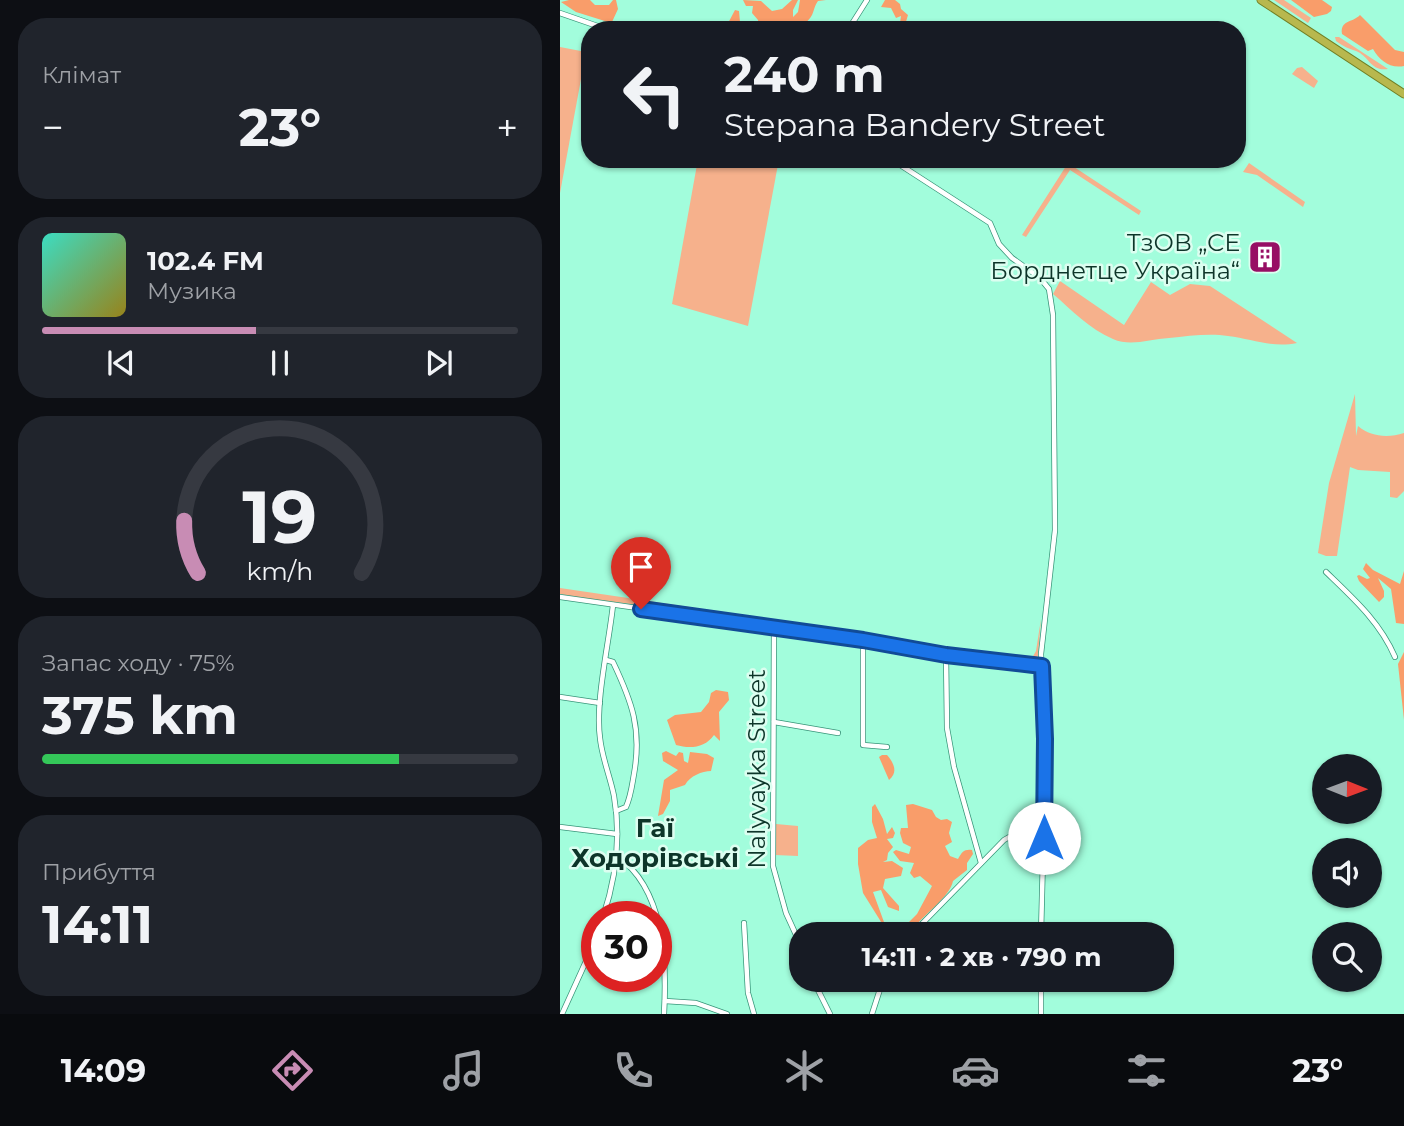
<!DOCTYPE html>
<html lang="uk">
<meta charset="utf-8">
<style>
body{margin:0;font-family:Montserrat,sans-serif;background:#20242c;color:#f1f3f6;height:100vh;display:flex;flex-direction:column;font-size:26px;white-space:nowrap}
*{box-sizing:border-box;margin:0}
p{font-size:23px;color:#9ea1a6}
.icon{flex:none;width:38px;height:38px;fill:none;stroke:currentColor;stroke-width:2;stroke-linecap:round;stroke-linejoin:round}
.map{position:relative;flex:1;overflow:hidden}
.drawer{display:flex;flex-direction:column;gap:18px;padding:18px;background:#0d0f14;width:560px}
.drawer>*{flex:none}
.banner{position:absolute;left:21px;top:21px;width:665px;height:147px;border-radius:28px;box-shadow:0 2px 5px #0004;background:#171b24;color:#f1f3f6;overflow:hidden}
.needle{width:46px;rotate:91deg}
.controls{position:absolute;left:752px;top:754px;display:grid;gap:14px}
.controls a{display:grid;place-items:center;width:70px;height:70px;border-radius:50%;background:#171b24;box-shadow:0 2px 5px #0004;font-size:35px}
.speed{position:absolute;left:21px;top:901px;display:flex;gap:14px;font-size:35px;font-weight:700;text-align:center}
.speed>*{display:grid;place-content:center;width:91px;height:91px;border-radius:50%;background:#171b24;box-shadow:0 2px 5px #0004;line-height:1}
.speed .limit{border:10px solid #d22;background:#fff;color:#111}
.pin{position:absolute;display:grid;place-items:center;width:60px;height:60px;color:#fff;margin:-72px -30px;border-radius:50% 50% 50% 0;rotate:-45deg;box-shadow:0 0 7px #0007}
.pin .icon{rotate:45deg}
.me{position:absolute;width:77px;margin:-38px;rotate:0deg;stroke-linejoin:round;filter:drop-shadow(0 0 5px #0008)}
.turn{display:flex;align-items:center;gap:24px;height:147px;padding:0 28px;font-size:32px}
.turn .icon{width:91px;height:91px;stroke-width:2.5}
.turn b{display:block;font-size:49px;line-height:60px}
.big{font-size:52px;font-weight:700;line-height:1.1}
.drawer .widget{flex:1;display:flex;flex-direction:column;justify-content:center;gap:10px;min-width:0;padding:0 24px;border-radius:28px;background:#20242c}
.drawer .dial{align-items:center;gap:0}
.dial svg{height:182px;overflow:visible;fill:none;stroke:#363941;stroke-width:7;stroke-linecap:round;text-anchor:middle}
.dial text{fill:#f1f3f6;stroke:none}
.song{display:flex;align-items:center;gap:21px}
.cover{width:84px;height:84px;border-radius:10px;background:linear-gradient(135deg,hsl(170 70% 55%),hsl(50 70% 35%))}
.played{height:7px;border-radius:4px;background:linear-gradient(90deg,#c88cb4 45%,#363941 45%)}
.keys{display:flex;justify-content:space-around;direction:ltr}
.heat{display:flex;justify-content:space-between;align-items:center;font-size:38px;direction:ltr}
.charge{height:10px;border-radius:5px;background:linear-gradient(90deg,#34c759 75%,#363941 0)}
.trip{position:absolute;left:229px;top:922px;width:385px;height:70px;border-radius:28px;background:#171b24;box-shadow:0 2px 5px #0004;font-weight:700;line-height:70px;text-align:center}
.dock{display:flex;height:112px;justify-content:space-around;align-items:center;background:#090b0e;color:#9ea1a6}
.dock .icon{width:49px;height:49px}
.dock .active{color:#c88cb4}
.dock b{font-size:32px;color:#f1f3f6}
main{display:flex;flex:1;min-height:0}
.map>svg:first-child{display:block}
.green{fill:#f6b18c}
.forest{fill:#f99d6a}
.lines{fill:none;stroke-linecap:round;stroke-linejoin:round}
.minor-casing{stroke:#389579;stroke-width:6}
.trunk-casing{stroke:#717f24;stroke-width:9}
.minor{stroke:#fff;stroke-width:4.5}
.trunk{stroke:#b8b84e;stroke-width:7}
.route-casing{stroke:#114b97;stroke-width:18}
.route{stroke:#1a73e8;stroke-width:12}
.labels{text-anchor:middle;stroke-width:5;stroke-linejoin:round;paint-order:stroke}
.poi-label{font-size:24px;fill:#0d3529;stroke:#dcfef0;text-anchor:end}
.street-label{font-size:24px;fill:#0d3529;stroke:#dcfef0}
.neighbourhood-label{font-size:26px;font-weight:bold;fill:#0d3529;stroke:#dcfef0}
</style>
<main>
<section class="drawer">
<div class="widget"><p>Клімат</p>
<div class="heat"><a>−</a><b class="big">23°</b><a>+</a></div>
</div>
<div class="widget">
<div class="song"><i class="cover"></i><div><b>102.4 FM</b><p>Музика</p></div></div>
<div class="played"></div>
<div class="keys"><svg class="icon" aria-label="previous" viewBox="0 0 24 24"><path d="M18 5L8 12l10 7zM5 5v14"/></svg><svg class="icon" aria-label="pause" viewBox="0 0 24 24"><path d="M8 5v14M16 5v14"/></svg><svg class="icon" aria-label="next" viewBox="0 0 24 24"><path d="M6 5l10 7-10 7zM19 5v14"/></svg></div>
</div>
<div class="widget dial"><svg viewBox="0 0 100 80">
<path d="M14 69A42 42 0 1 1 86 69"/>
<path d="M14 69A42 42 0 0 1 8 46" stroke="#c88cb4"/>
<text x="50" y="56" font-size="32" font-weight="700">19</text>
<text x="50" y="72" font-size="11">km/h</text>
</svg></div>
<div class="widget"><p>Запас ходу · 75%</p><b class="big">375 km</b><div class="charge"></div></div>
<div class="widget"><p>Прибуття</p><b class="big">14:11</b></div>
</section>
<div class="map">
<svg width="844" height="1014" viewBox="0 0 844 1014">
<rect width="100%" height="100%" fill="#a2fddc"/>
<g class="green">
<polygon points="714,0 724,0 751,18 748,23"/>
<path d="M775 37H779L828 69C811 72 809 56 796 51 789 49 783 46 776 41Z"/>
<polygon points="0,47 26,52 0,193"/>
<polygon points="742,67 758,81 754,88 732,74 737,68"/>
<polygon points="138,159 219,159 188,326 112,304"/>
<polygon points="508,163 581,211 579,215 510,170 466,237 462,235"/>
<polygon points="689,163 745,202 743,207 697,175 683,172"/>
<path d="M500 281 564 325 591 282 610 295 630 284 650 286 737 343C712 348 692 339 668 336 650 333 628 336 609 338 589 339 571 347 553 339 529 329 512 310 493 294Z"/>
<path d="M795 394 796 436 798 426C811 437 828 438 844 433V491L837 498 830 497V472L798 470 790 467 777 556H766L758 553 769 483Z"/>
<path d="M0 588 278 629 447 657 472 658 476 651 481 619 478 656 470 661C320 644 171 615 21 598L0 594Z"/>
<polygon points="216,824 238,826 238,856 215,855"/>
</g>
<g class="forest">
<polygon points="9,0 30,0 35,5 49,5 53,0 56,0 58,9 52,22 48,22 16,12 1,2"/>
<path d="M183 0 201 1 212 11 222 9 232 0H238L233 10V17L238 12 240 0H266L258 1C254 7 255 8 252 15 242 33 218 30 199 30L198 20 192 13 193 6H186Z"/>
<polygon points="325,0 335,0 340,4 341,9 348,15 345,25 340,23 341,16 336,18 331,8 321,7"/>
<polygon points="731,0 762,0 772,7 771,11 767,14 754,17"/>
<polygon points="175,10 179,11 180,22 183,26 168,30 166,27"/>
<path d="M800 15 835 50 844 52V66C830 69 819 60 813 49L808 51 782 34C780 20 792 23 800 15Z"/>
<polygon points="806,563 813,570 840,584 844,571 844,624 836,623 831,589 818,578 824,591 824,597 819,602 799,581 797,576 799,575 807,579 810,578 803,569"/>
<polygon points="844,652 844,720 838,664"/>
<path d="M156 690 168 692 169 700 159 712 160 741 154 735C145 748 130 749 116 745L107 720 115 715 141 712 149 702 151 693Z"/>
<path d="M106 751 116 756 119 752 123 753 124 761 128 763 130 752 147 754 154 758 151 771C142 771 130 776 125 785L110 790V801L103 814 98 816 104 780 118 770 103 761 102 753Z"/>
<path d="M322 755H327C333 762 339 772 329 780L319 757Z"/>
<polygon points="315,804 323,819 327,834 332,827 335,833 333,838 327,839 333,847 328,853 327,860 323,862 332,861 343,868 341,876 325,879 323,888 339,906 339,911 328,907 321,890 313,892 328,933 303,893 298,864 298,848 308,840 317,838 312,822 312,807"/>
<path d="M353 804 372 810 376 817 381 820 387 819 392 822 389 833 392 842 385 846 390 856 398 859C402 852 404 849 412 850L413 854 407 863V870L393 881C390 897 363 915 352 930L347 928V924L357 914 372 886 360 876 354 878 350 873 354 863 340 861 333 852 336 850 349 854 351 847 343 843 340 833 341 828H348L346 805Z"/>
</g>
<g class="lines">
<defs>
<g id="minor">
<polyline points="0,13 49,30"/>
<polyline points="288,30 307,0"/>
<polyline points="331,159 430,223 439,244 452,258 480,278 489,289 493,315 495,530 481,654 485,780 481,934"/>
<path d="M766 572C793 598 820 622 835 657"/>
<polyline points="0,597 303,640 386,655 482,666"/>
<polyline points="214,628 213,866 226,913 242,948"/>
<polyline points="303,640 303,745 327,747"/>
<polyline points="386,655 387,728 394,767 421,863"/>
<path d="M46 660 53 662C72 702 82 729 74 774 72 785 71 796 66 807L56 811"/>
<polyline points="0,697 40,703"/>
<polyline points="214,722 278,733"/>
<polyline points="0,827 57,834"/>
<path d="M57 856C105 889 107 962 104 1014"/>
<path d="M43 917C56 878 61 836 54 796 50 776 42 758 40 738 35 702 49 643 53 605"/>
<polyline points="184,923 188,993 194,1014"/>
<polyline points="352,934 444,840 465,828 484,822"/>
<polyline points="253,980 270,1014"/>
<polyline points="481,980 481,1014"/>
<polyline points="105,1001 136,1003 167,1014"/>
<polyline points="2,1014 37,937"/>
<polyline points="312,1014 323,980"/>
</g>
<polyline id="trunk" points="701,0 844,94"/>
</defs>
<use href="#minor" class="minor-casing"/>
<use href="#trunk" class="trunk-casing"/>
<use href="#minor" class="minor"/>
<use href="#trunk" class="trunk"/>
</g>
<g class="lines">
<defs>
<polyline id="route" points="81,609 303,640 386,655 482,666 485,739 484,838"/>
</defs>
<use href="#route" class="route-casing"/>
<use href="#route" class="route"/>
</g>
<defs>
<symbol id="building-square" viewBox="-11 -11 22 22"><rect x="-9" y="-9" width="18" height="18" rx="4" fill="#970e64" stroke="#dcfef0"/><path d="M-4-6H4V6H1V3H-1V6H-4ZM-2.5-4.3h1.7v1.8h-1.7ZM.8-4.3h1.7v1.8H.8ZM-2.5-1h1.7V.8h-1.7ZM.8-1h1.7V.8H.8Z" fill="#fff"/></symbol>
</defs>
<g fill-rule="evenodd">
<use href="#building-square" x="686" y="238" width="38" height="38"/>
</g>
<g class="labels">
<g class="poi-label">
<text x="680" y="251">ТзОВ „СЕ<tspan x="680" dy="28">Борднетце Україна“</tspan></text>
</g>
<g class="street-label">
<text transform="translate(197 769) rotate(-90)" y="8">Nalyvayka Street</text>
</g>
<g class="neighbourhood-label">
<text x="95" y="837">Гаї<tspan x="95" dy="30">Ходорівські</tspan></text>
</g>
</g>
</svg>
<div class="controls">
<a><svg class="needle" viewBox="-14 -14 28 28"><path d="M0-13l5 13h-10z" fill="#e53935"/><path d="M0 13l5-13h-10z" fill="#9ea1a6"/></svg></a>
<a><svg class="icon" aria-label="sound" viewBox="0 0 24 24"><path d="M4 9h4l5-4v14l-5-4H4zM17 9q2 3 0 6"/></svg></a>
<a><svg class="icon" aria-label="search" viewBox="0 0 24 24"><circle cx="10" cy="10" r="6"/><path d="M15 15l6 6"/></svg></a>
</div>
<div class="speed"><div class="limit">30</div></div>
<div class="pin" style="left:81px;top:609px;background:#d93025"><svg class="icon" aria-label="arrive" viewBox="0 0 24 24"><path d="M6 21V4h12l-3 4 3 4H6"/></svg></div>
<svg class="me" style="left:484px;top:838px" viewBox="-20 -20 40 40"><circle r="19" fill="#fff"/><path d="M0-13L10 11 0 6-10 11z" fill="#1a73e8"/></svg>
<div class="trip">14:11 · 2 хв · 790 m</div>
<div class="banner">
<div class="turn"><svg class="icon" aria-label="left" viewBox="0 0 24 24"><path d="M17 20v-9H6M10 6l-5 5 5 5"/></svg><div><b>240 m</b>Stepana Bandery Street</div></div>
</div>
</div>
</main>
<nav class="dock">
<b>14:09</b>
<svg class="icon active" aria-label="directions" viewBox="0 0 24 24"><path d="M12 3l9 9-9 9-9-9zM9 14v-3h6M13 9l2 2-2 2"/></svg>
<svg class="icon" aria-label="music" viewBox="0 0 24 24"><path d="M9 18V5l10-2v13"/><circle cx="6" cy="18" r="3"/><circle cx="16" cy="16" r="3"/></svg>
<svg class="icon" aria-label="phone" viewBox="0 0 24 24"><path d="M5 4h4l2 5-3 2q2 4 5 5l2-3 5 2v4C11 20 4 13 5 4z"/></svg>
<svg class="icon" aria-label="climate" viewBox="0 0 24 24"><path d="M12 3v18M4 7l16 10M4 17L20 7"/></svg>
<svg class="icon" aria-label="car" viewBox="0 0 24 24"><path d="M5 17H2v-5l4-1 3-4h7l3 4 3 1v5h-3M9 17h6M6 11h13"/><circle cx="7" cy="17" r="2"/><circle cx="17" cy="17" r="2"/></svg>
<svg class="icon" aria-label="filters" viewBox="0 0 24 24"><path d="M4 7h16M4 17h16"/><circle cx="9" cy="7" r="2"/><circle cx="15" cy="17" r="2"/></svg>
<b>23°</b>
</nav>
